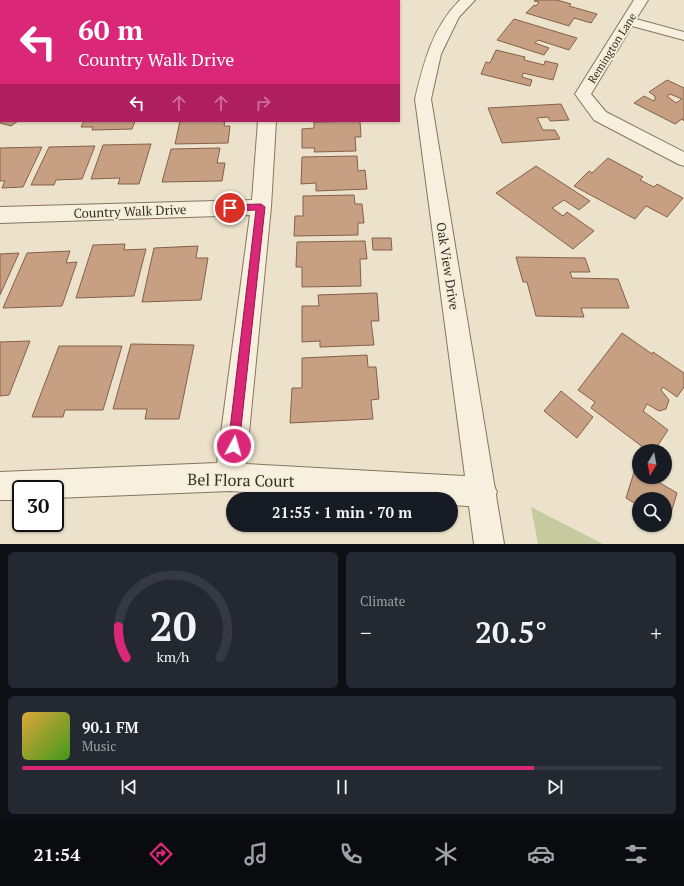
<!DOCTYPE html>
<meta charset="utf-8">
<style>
body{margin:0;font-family:"PT Serif",serif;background:#242831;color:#f1f3f6;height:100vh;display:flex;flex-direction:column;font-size:15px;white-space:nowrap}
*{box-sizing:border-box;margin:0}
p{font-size:13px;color:#9ea1a6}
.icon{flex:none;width:22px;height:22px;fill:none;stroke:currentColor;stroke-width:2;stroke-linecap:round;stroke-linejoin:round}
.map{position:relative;height:544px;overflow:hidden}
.sheet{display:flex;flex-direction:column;gap:8px;padding:8px;background:#0d0f14;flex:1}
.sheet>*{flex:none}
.hud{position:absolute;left:0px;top:0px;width:400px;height:122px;box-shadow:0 1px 3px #0004;background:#db2777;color:#fff;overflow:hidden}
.needle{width:26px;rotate:190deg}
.tools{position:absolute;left:632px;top:444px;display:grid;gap:8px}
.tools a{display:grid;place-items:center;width:40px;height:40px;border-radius:50%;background:#171b24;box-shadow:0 1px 3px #0004;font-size:20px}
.speed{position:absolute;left:12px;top:480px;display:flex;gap:8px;font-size:20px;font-weight:700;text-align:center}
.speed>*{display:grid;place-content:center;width:52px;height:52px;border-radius:50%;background:#171b24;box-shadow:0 1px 3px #0004;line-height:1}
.speed .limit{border:2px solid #111;border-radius:6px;background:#fff;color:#111}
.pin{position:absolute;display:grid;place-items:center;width:34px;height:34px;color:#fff;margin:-17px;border:2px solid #fff;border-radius:50%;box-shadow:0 1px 4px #0007}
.me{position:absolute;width:44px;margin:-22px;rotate:6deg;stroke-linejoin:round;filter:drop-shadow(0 0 3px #0008)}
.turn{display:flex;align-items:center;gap:14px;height:84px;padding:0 12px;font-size:18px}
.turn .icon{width:52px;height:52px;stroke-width:2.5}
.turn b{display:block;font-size:28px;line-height:34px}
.lanes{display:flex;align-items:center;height:38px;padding:0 12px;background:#0003;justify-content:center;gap:20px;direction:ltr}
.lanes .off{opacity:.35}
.big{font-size:30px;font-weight:700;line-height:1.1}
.sheet .tile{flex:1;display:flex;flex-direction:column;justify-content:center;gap:6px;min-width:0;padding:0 14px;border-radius:6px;background:#242831}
.sheet .dial{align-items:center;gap:0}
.dial svg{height:104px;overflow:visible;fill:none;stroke:#363941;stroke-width:7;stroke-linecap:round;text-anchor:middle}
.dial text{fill:#f1f3f6;stroke:none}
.song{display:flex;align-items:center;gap:12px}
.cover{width:48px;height:48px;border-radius:6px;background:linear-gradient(135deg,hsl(40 70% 55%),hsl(100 70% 35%))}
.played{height:4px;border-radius:2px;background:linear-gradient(90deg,#db2777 80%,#363941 80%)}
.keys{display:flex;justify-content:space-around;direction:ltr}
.heat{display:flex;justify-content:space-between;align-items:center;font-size:22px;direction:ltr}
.sheet .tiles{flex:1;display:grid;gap:8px;grid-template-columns:1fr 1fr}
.tile:last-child{grid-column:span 2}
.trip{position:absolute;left:226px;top:492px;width:232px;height:40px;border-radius:20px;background:#171b24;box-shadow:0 1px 3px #0004;font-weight:700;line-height:40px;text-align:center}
.dock{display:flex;height:64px;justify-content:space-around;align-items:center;background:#090b0e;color:#9ea1a6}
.dock .icon{width:28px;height:28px}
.dock .current{color:#db2777}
.dock b{font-size:18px;color:#f1f3f6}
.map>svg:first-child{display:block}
.green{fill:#c5ca9f}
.building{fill:#c7a084;stroke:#856048;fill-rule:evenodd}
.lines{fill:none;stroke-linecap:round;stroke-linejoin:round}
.minor-casing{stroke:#887560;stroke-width:2}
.tertiary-casing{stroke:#887560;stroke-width:2}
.minor{fill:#f7f0de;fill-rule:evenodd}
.tertiary{fill:#f7f0de;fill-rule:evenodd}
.route{fill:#db2777;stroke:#8e194d}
.labels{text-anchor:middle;stroke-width:4;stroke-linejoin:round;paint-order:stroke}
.far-street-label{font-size:11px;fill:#3a2e22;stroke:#f4edda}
.street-label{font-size:13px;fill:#3a2e22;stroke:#f4edda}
.near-street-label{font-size:16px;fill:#3a2e22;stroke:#f4edda}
</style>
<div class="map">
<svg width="684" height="544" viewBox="0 0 684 544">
<rect width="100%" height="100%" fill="#ece2cb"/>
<polygon class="green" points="531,507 603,544 538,544"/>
<g class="building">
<polygon points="209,0 249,0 208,1"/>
<rect x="313" y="0" width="35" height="1"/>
<polygon points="535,0 557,0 571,4 569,6 597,14 591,23 574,18 569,26 526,13 534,5 536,6 539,2 534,1"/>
<polygon points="514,19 577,38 569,50 538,40 535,43 549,48 544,55 497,40"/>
<polygon points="496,50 525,57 524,60 544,65 545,61 558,64 553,80 523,73 522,77 532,80 530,86 481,74 486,62 490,63"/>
<path d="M667 80 684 88V121L682 119 675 124 634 103 644 96 654 101 655 100V96L649 92ZM670 94 682 99 676 103 667 96Z"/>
<polygon points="0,99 1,99 1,121 18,121 11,126 0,123"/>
<polygon points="561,104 569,120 550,121 548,117 537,118 543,130 555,130 560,139 502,143 488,108"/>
<polygon points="84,121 135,121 132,129 92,130 93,127 81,127"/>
<polygon points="180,121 225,121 224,126 230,126 228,143 175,144"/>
<polygon points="360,121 361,137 355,137 356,151 314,152 315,148 302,148 302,129 314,128 314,122"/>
<polygon points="151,144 139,184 118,184 120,178 91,179 103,145"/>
<polygon points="95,146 82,179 56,180 54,185 31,185 49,147"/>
<polygon points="42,147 23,187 2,188 5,181 0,181 0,148"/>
<polygon points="220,148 217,163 225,163 222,181 162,182 171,149"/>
<polygon points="357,156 358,171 365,170 367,189 316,191 316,183 301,184 302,157"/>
<polygon points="608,158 643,177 640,180 654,187 657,184 683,198 667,217 646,206 635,219 574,186 589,171 592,173"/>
<polygon points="536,166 590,201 579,210 564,200 552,208 563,216 567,212 594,231 573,249 496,193"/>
<polygon points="354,195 355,204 362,204 364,223 358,223 358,235 294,236 295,216 303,216 303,196"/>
<polygon points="372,238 391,238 392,250 373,250"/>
<polygon points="365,241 367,259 360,259 361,286 302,287 302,267 296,267 297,242"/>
<polygon points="125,244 124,250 146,249 134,296 76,298 93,245"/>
<polygon points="198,246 196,258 208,258 201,300 142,302 154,248"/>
<polygon points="70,251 66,263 77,262 62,306 3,308 27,253"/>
<polygon points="19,253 0,295 0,254"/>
<polygon points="516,257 585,258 590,272 570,272 572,278 618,279 629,308 581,308 584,317 536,316 527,282 523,282"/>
<polygon points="377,293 379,321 371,321 374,345 320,347 320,341 302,342 302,306 319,306 318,295"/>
<polygon points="622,333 652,354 653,352 684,373 684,387 677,397 663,387 661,390 669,400 666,409 659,411 647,404 643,411 668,430 654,451 648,451 591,408 595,402 578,390"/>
<polygon points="30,341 9,395 0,396 0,342"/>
<polygon points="131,344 194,345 179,419 145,419 147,409 113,409"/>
<polygon points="59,346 122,346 103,410 65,410 63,417 32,417"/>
<polygon points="367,355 368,367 376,367 379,399 371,400 373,419 290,423 292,388 302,388 302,358"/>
<polygon points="561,391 593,417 577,438 544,411"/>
<polygon points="635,469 639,471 639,477 650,477 677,493 668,523 665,521 665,499 639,499 639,506 626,498"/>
</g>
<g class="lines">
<defs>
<g id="minor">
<polygon points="134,0 150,0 133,1"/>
<rect x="268" y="0" width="14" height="1"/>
<polygon points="634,0 648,0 636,19 684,32 684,40 632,26 591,94 606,112 684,152 684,166 678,164 594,120 575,94"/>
<polygon points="258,121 276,121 271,207 246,464 482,477 492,482 497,492 492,502 482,507 451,505 451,499 357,499 230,491 55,498 55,489 21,489 21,500 0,500 0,472 217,463 250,215 0,223 0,207 252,200"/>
</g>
<path id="tertiary" d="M460 0H475L459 17 441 54 431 99 504 544H474L415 99C424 62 432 28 460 0Z"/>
</defs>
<use href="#minor" class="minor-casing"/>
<use href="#tertiary" class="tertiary-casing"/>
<use href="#minor" class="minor"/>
<use href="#tertiary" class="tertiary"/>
</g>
<polygon class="route" points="261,204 265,207 239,446 238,450 234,451 230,450 228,446 256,210 230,211 226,208 230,205"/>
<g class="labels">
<g class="far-street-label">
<text transform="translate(612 48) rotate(-58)" y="4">Remington Lane</text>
</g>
<g class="street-label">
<text transform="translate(130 211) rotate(-2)" y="5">Country Walk Drive</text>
<text transform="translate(448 266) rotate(81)" y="5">Oak View Drive</text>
</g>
<g class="near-street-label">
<text transform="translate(241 480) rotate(1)" y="6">Bel Flora Court</text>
</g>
</g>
</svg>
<div class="tools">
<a><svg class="needle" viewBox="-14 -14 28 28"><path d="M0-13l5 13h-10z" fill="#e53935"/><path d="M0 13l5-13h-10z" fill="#9ea1a6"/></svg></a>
<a><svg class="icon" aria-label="search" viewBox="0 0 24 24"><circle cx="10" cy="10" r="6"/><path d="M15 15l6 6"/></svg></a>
</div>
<div class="speed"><div class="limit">30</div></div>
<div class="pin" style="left:230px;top:208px;background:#d93025"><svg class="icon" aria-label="arrive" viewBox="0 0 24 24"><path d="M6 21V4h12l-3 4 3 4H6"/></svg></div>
<svg class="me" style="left:234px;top:446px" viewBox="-20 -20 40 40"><circle r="17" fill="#db2777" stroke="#fff" stroke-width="3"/><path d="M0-11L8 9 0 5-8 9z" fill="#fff"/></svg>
<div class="trip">21:55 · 1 min · 70 m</div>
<div class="hud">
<div class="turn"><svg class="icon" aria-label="left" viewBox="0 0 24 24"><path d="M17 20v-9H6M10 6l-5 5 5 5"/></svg><div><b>60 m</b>Country Walk Drive</div></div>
<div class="lanes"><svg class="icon" aria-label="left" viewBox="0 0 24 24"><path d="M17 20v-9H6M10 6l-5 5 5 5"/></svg><svg class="icon off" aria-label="ahead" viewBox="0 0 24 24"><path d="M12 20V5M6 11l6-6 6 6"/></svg><svg class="icon off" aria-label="ahead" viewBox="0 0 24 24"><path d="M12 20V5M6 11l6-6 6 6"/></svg><svg class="icon off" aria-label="right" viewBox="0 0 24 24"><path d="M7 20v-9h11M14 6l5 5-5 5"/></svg></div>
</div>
</div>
<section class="sheet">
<div class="tiles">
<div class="tile dial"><svg viewBox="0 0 100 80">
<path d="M14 69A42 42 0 1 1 86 69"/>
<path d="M14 69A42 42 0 0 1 8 45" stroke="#db2777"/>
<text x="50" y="56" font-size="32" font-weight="700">20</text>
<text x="50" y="72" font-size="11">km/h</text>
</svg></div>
<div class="tile"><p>Climate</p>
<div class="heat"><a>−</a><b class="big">20.5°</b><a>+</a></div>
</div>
<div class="tile">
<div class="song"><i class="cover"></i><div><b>90.1 FM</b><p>Music</p></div></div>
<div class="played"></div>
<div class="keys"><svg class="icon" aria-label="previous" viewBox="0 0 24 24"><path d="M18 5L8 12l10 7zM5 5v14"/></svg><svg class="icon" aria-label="pause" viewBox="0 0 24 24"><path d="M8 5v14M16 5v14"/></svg><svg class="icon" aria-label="next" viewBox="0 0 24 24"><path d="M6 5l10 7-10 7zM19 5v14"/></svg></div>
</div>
</div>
</section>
<nav class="dock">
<b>21:54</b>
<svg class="icon current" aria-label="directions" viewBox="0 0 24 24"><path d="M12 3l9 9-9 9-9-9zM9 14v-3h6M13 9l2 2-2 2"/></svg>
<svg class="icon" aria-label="music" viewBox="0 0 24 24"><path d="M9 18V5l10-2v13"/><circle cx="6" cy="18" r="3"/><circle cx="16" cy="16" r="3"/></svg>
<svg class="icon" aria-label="phone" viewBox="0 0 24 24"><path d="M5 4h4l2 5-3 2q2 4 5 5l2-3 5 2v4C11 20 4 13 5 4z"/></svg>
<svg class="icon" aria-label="climate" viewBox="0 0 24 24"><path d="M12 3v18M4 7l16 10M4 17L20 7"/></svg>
<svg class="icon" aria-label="car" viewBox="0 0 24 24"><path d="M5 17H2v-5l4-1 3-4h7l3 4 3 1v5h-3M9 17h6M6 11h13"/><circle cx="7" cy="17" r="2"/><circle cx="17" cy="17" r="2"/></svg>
<svg class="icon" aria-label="filters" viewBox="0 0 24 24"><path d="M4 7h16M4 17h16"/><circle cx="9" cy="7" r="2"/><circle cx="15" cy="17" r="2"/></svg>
</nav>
